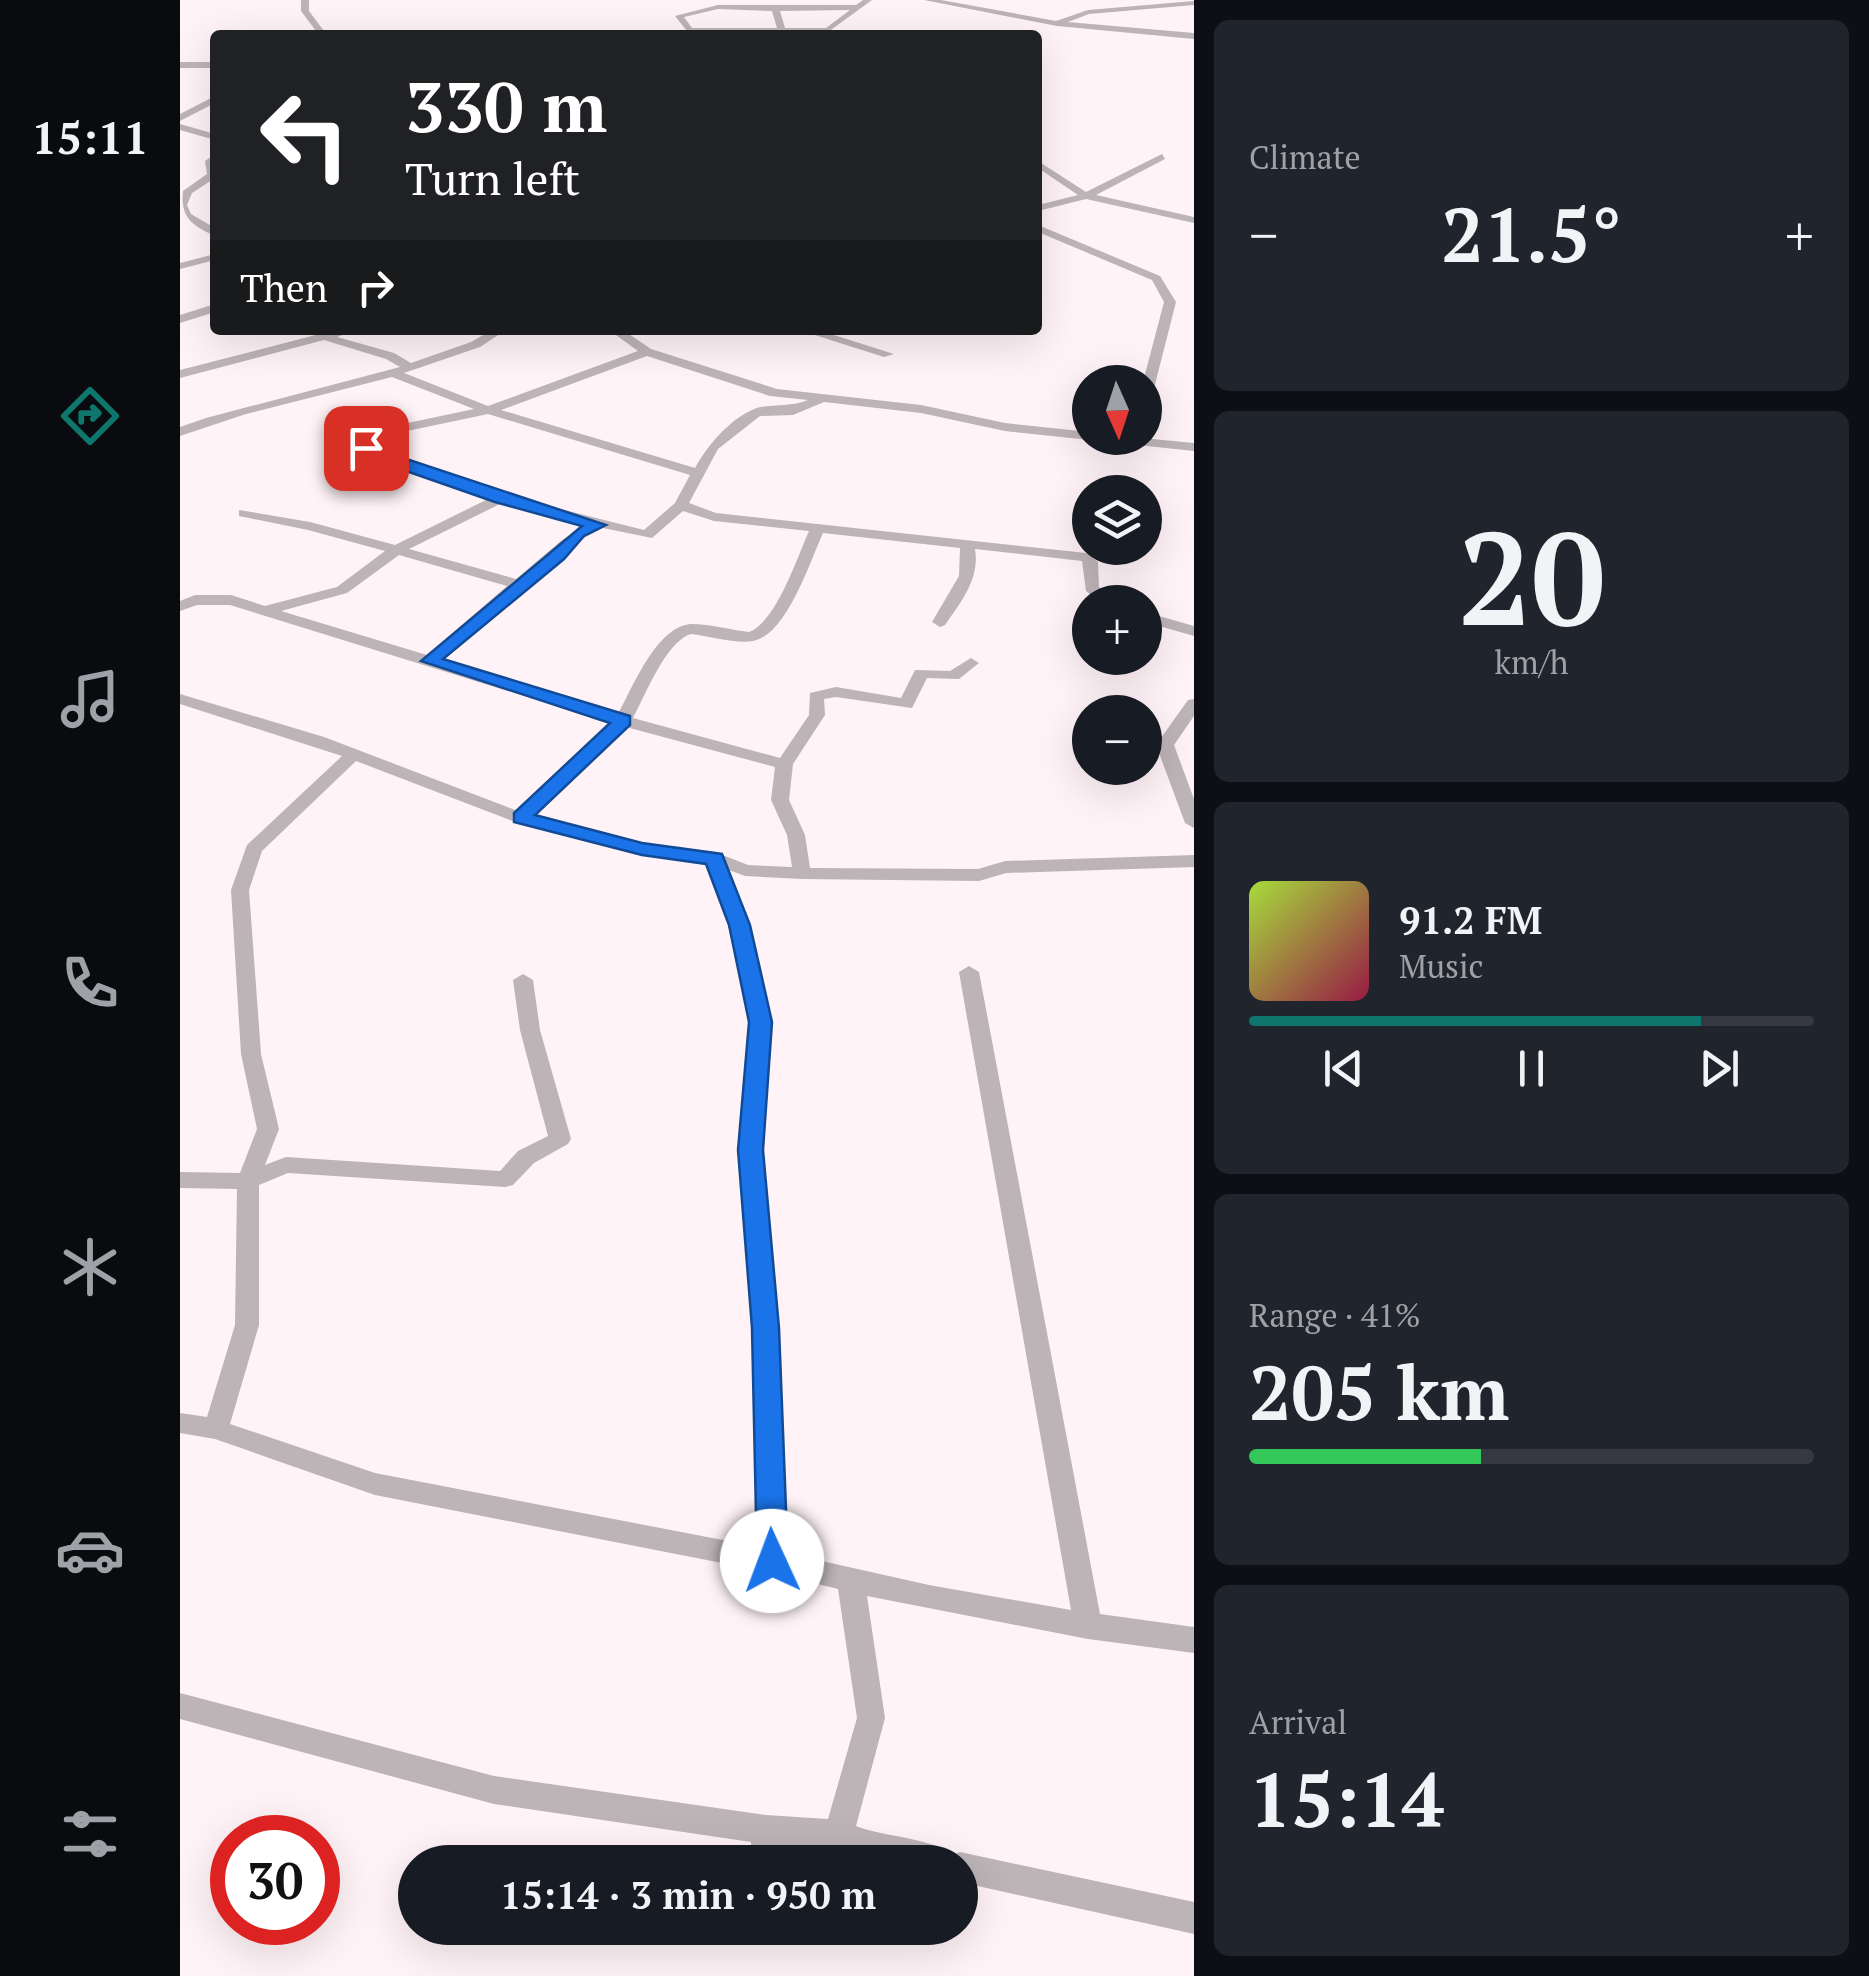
<!DOCTYPE html>
<meta charset="utf-8">
<style>
body{margin:0;font-family:"PT Serif",serif;background:#20242c;color:#f1f3f6;height:100vh;display:flex;flex-direction:column;font-size:38px;white-space:nowrap}
*{box-sizing:border-box;margin:0}
p{font-size:32px;color:#9ea1a6}
.icon{flex:none;width:55px;height:55px;fill:none;stroke:currentColor;stroke-width:2;stroke-linecap:round;stroke-linejoin:round}
.map{position:relative;flex:1;overflow:hidden}
.sheet{display:flex;flex-direction:column;gap:20px;padding:20px;background:#0d0f14;width:675px}
.sheet>*{flex:none}
.guide{position:absolute;left:30px;top:30px;width:832px;height:305px;border-radius:10px;box-shadow:0 10px 40px #0002;background:#202124;color:#fff;overflow:hidden}
.needle{width:65px;rotate:177deg}
.tools{position:absolute;left:892px;top:365px;display:grid;gap:20px}
.tools a{display:grid;place-items:center;width:90px;height:90px;border-radius:50%;background:#171b24;box-shadow:0 10px 40px #0002;font-size:50px}
.speed{position:absolute;left:30px;top:1815px;display:flex;gap:20px;font-size:50px;font-weight:700;text-align:center}
.speed>*{display:grid;place-content:center;width:130px;height:130px;border-radius:50%;background:#171b24;box-shadow:0 10px 40px #0002;line-height:1}
.speed .limit{border:15px solid #d22;background:#fff;color:#111}
.pin{position:absolute;display:grid;place-items:center;width:85px;height:85px;color:#fff;margin:-42px;border-radius:20px;box-shadow:0 5px 15px #0006}
.me{position:absolute;width:110px;margin:-55px;rotate:358deg;stroke-linejoin:round;filter:drop-shadow(0 0 8px #0008)}
.turn{display:flex;align-items:center;gap:35px;height:210px;padding:0 30px;font-size:45px}
.turn .icon{width:130px;height:130px;stroke-width:2.5}
.turn b{display:block;font-size:70px;line-height:85px}
.then{display:flex;align-items:center;height:95px;padding:0 30px;background:#0003;gap:20px;font-size:38px}
.big{font-size:75px;font-weight:800;line-height:1.1}
.sheet .tile{flex:1;display:flex;flex-direction:column;justify-content:center;gap:15px;min-width:0;padding:0 35px;border-radius:15px;background:#20242c}
.sheet .dial{align-items:center;gap:0}
.dial b{font-size:130px;line-height:1}
.song{display:flex;align-items:center;gap:30px}
.cover{width:120px;height:120px;border-radius:15px;background:linear-gradient(135deg,hsl(80 70% 55%),hsl(340 70% 35%))}
.played{height:10px;border-radius:5px;background:linear-gradient(90deg,#0f766e 80%,#363941 80%)}
.keys{display:flex;justify-content:space-around;direction:ltr}
.heat{display:flex;justify-content:space-between;align-items:center;font-size:55px;direction:ltr}
.charge{height:15px;border-radius:8px;background:linear-gradient(90deg,#34c759 41%,#363941 0)}
.trip{position:absolute;left:218px;top:1845px;width:580px;height:100px;border-radius:50px;background:#171b24;box-shadow:0 10px 40px #0002;font-weight:800;line-height:100px;text-align:center}
main{display:flex;flex:1;min-height:0}
.dock{display:flex;flex-direction:column;width:180px;justify-content:space-around;align-items:center;background:#090b0e;color:#9ea1a6}
.dock .icon{width:70px;height:70px}
.dock .selected{color:#0f766e}
.dock b{font-size:45px;color:#f1f3f6}
.map>svg:first-child{display:block}
.lines{fill:none;stroke-linecap:round;stroke-linejoin:round}
.minor{fill:#bdb4b7;fill-rule:evenodd}
.route{fill:#1a73e8;stroke:#114b97;stroke-width:2.5}
</style>
<main>
<nav class="dock">
<b>15:11</b>
<svg class="icon selected" aria-label="directions" viewBox="0 0 24 24"><path d="M12 3l9 9-9 9-9-9zM9 14v-3h6M13 9l2 2-2 2"/></svg>
<svg class="icon" aria-label="music" viewBox="0 0 24 24"><path d="M9 18V5l10-2v13"/><circle cx="6" cy="18" r="3"/><circle cx="16" cy="16" r="3"/></svg>
<svg class="icon" aria-label="phone" viewBox="0 0 24 24"><path d="M5 4h4l2 5-3 2q2 4 5 5l2-3 5 2v4C11 20 4 13 5 4z"/></svg>
<svg class="icon" aria-label="climate" viewBox="0 0 24 24"><path d="M12 3v18M4 7l16 10M4 17L20 7"/></svg>
<svg class="icon" aria-label="car" viewBox="0 0 24 24"><path d="M5 17H2v-5l4-1 3-4h7l3 4 3 1v5h-3M9 17h6M6 11h13"/><circle cx="7" cy="17" r="2"/><circle cx="17" cy="17" r="2"/></svg>
<svg class="icon" aria-label="filters" viewBox="0 0 24 24"><path d="M4 7h16M4 17h16"/><circle cx="9" cy="7" r="2"/><circle cx="15" cy="17" r="2"/></svg>
</nav>
<div class="map">
<svg width="1014" height="1976" viewBox="0 0 1014 1976">
<rect width="100%" height="100%" fill="#fff3f7"/>
<g class="lines">
<g class="minor">
<polygon points="121,0 129,0 129,11 144,31 319,33 139,35 121,11"/>
<path d="M683 0H692L648 32 510 35 495 16 538 5H676ZM538 9 592 11 597 28H512L504 17ZM670 10 646 28H605L600 11Z"/>
<polygon points="744,0 761,0 876,21 908,10 1014,1 1014,5 909,14 888,22 1014,33 1014,39 877,26"/>
<rect x="0" y="62" width="35" height="6"/>
<polygon points="35,96 35,103 0,121 0,114"/>
<polygon points="0,124 35,134 35,140 0,130"/>
<path d="M35 154V178L12 193 7 205 11 214 35 228V236C13 226 0 218 3 191L27 174 25 161Z"/>
<polygon points="982,154 985,159 916,195 1014,217 1014,223 906,199 858,211 858,205 898,195 858,168 858,161 906,192"/>
<polygon points="858,225 980,276 996,302 970,404 965,405 963,382 984,302 972,280 858,232"/>
<polygon points="35,254 35,260 0,269 0,263"/>
<polygon points="35,304 35,312 0,323 0,315"/>
<path d="M155 330H175L157 337 214 353 231 363 291 342 312 330H326L300 347 224 373 308 406 458 351 429 330H443L471 349 597 389 741 405 825 423 910 432V438H962L1014 443V451L825 431 741 413 644 402 613 415 580 416 538 449 509 503 536 513 906 553 918 562 919 587 936 602H919L906 591 902 561 795 549C800 579 781 602 765 625L760 627 752 622 779 576 780 548 643 533C630 561 607 635 573 641 555 644 530 636 511 634 486 641 465 696 453 718L600 758 629 715 630 693 656 687 721 698 735 670 770 671 791 658 799 663 779 679 747 678 732 708 656 697 644 699 645 715 613 764 609 800 625 835 630 868 798 869 825 861 1014 855V867L826 873 799 881 622 879 565 876 549 870 569 925 591 1022 582 1150 597 1328 606 1553 749 1585 891 1610 779 972 789 966 799 972 920 1614 1014 1627V1653L908 1639 687 1596 705 1718 676 1826C703 1837 754 1838 772 1855L780 1852 1014 1902V1934L780 1882V1862H690L658 1849 601 1846V1862H571V1842L314 1804 0 1719V1693L314 1776 586 1815 648 1819 677 1718 658 1589 593 1573 195 1495 35 1439 0 1433V1413L27 1417 55 1325 57 1189 0 1188V1172L60 1173 77 1129 61 1054 51 890 67 845 162 756 0 704V694L144 737 338 811 431 723 50 605H17L0 611V601L15 595H51L85 606 157 587 205 551 128 530 59 516V510L130 522 215 545 308 499 186 457 180 441 204 428 294 409 212 377 66 414 0 436V427L26 418 220 367 206 359 144 340 0 378V370ZM467 356 590 396 628 400C609 408 585 403 572 410 548 421 527 446 515 468L321 410ZM308 414 510 475 495 503 464 530 325 495 197 452 194 443 213 434ZM322 503 408 524 382 540 336 579 229 549ZM503 511 534 521 629 531C617 558 596 622 569 632 551 630 530 624 512 624 477 625 453 687 438 714L261 660 402 539 423 528 472 538ZM219 555 327 586 247 655 101 611 167 593ZM446 727 595 767 591 800 607 835 612 867 568 865 535 852 462 844 354 816ZM176 761 335 822 462 854 527 863 549 925 571 1022 560 1150 573 1328 579 1547 195 1473 50 1424 79 1325V1185L108 1173 325 1187 333 1185 354 1163 388 1144 391 1139 360 1030 353 980 343 974 333 980 340 1030 368 1136 338 1151 320 1171 106 1157 85 1165 99 1129 81 1054 69 890 82 851Z"/>
<polygon points="619,330 638,330 714,354 704,357"/>
<polygon points="965,612 1014,626 1014,636 965,622"/>
<polygon points="1014,699 1014,716 994,745 1014,799 1014,828 1005,823 976,745 1008,700"/>
</g>
</g>
<polygon class="route" points="181,444 426,525 404,536 384,559 263,659 450,716 450,725 355,815 462,843 542,854 570,925 592,1022 583,1150 599,1328 608,1561 603,1570 592,1574 582,1570 577,1561 572,1328 558,1150 569,1022 549,925 526,864 462,855 334,822 334,813 430,723 241,661 402,526 315,502 186,457"/>
</svg>
<div class="tools">
<a><svg class="needle" viewBox="-14 -14 28 28"><path d="M0-13l5 13h-10z" fill="#e53935"/><path d="M0 13l5-13h-10z" fill="#9ea1a6"/></svg></a>
<a><svg class="icon" aria-label="layers" viewBox="0 0 24 24"><path d="M12 4l9 5-9 5-9-5zM3 14l9 5 9-5"/></svg></a>
<a>+</a>
<a>−</a>
</div>
<div class="speed"><div class="limit">30</div></div>
<div class="pin" style="left:186px;top:448px;background:#d93025"><svg class="icon" aria-label="arrive" viewBox="0 0 24 24"><path d="M6 21V4h12l-3 4 3 4H6"/></svg></div>
<svg class="me" style="left:592px;top:1561px" viewBox="-20 -20 40 40"><circle r="19" fill="#fff"/><path d="M0-13L10 11 0 6-10 11z" fill="#1a73e8"/></svg>
<div class="trip">15:14 · 3 min · 950 m</div>
<div class="guide">
<div class="turn"><svg class="icon" aria-label="left" viewBox="0 0 24 24"><path d="M17 20v-9H6M10 6l-5 5 5 5"/></svg><div><b>330 m</b>Turn left</div></div>
<div class="then">Then<svg class="icon" aria-label="right" viewBox="0 0 24 24"><path d="M7 20v-9h11M14 6l5 5-5 5"/></svg></div>
</div>
</div>
<section class="sheet">
<div class="tile"><p>Climate</p>
<div class="heat"><a>−</a><b class="big">21.5°</b><a>+</a></div>
</div>
<div class="tile dial"><b>20</b><p>km/h</p></div>
<div class="tile">
<div class="song"><i class="cover"></i><div><b>91.2 FM</b><p>Music</p></div></div>
<div class="played"></div>
<div class="keys"><svg class="icon" aria-label="previous" viewBox="0 0 24 24"><path d="M18 5L8 12l10 7zM5 5v14"/></svg><svg class="icon" aria-label="pause" viewBox="0 0 24 24"><path d="M8 5v14M16 5v14"/></svg><svg class="icon" aria-label="next" viewBox="0 0 24 24"><path d="M6 5l10 7-10 7zM19 5v14"/></svg></div>
</div>
<div class="tile"><p>Range · 41%</p><b class="big">205 km</b><div class="charge"></div></div>
<div class="tile"><p>Arrival</p><b class="big">15:14</b></div>
</section>
</main>
